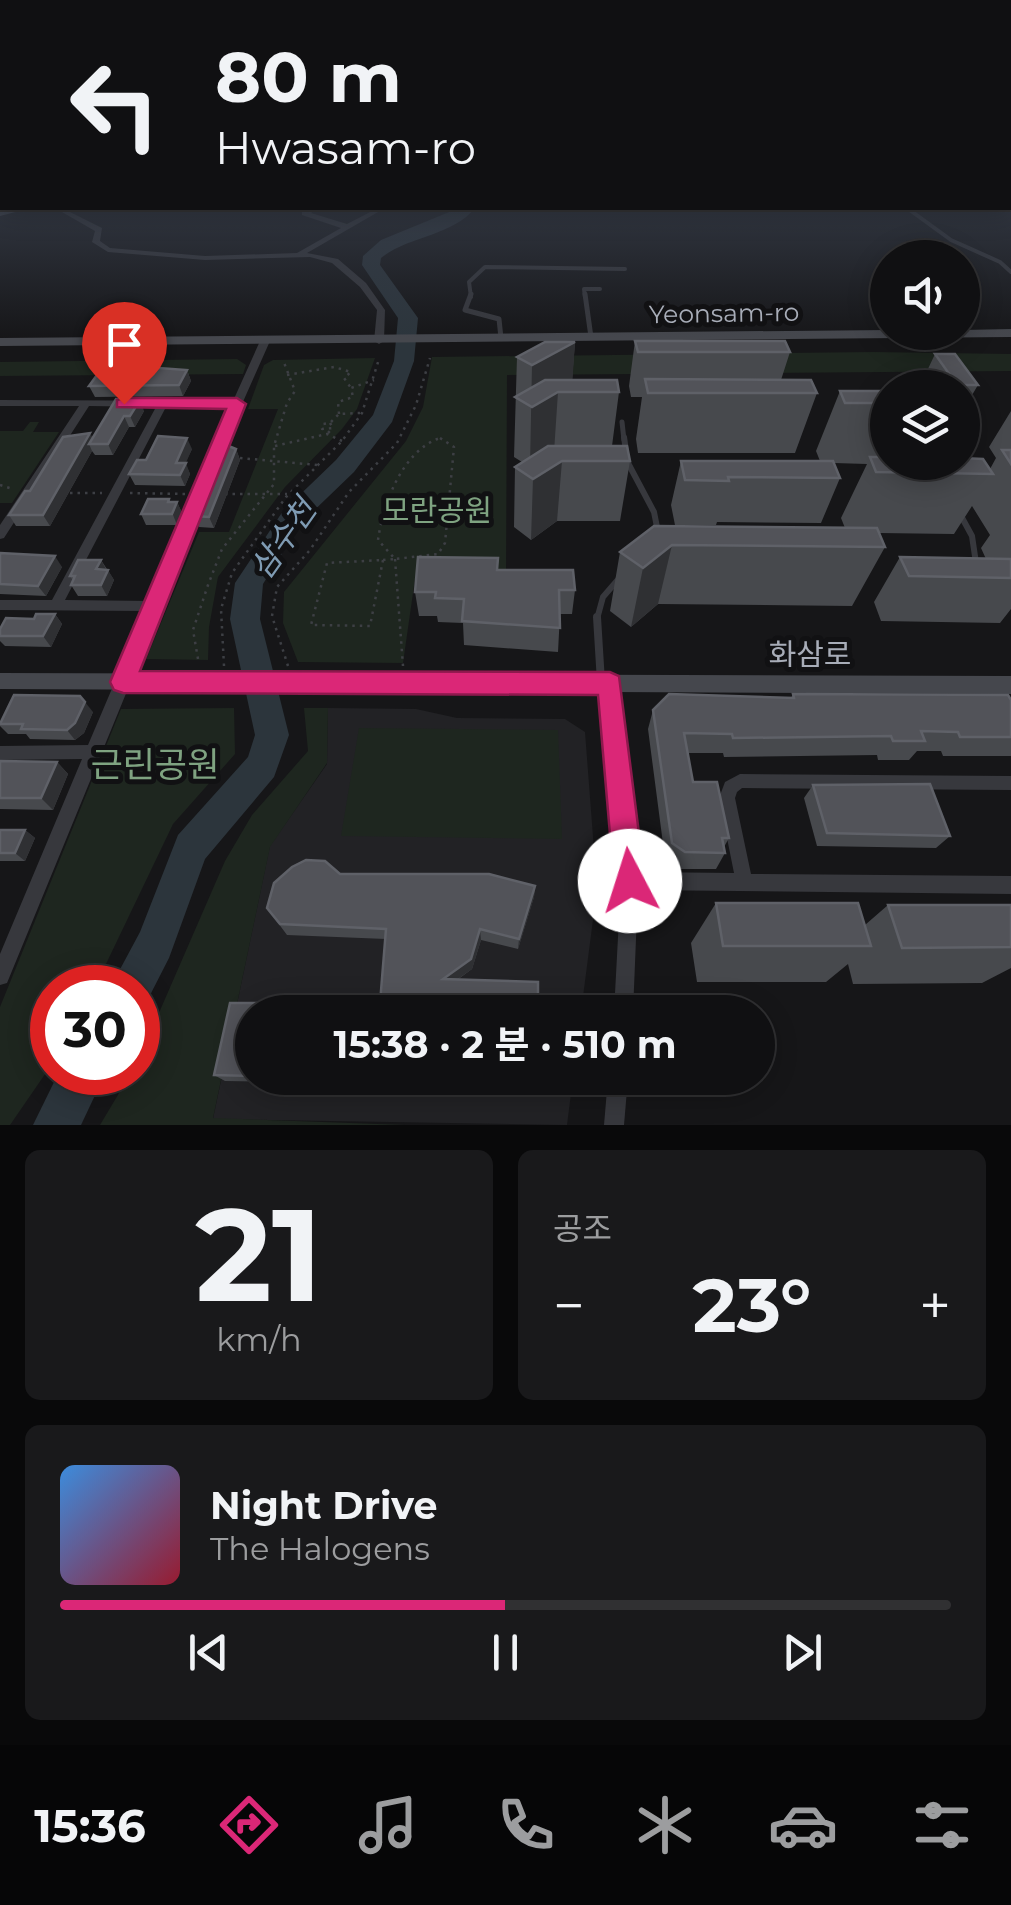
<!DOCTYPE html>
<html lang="ko">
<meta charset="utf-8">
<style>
body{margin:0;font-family:Montserrat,"Noto Sans KR",sans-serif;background:#19191b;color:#f1f3f6;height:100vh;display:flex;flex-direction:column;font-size:38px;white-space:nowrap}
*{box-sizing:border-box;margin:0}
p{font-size:32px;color:#9c9d9f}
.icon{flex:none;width:55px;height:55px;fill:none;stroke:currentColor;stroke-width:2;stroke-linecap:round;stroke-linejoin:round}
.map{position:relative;height:1125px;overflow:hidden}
.drawer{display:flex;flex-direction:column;gap:25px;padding:25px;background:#09090a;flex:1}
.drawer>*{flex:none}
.hud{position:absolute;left:0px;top:0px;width:1012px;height:210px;box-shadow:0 5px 25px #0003,0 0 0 2px #303032;background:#101012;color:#f1f3f6;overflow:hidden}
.fabs{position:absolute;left:870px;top:240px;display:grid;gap:20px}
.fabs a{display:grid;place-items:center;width:110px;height:110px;border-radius:50%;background:#101012;box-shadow:0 5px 25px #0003,0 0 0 2px #303032;font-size:50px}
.speed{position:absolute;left:30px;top:965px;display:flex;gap:20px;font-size:50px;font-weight:700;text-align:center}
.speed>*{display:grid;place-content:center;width:130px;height:130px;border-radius:50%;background:#101012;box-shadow:0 5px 25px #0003,0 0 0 2px #303032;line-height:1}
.speed .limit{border:15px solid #d22;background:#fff;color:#111}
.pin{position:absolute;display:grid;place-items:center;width:85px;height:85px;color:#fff;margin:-102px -42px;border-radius:50% 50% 50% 0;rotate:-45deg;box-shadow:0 0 10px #0007}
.pin .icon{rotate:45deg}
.me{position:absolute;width:110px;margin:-55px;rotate:355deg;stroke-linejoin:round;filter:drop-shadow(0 0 8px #0008)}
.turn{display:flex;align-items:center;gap:35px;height:210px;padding:0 50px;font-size:45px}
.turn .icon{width:130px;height:130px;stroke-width:2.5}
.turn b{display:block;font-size:70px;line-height:85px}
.big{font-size:75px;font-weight:700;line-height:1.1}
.drawer .widget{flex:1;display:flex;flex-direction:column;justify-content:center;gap:15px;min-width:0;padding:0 35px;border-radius:15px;background:#19191b}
.drawer .dial{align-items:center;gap:0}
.dial b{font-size:130px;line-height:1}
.song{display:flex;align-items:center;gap:30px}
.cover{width:120px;height:120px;border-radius:15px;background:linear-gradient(135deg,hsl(210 70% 55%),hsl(350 70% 35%))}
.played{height:10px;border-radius:5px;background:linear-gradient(90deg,#db2777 50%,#303032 50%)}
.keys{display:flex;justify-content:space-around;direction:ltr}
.heat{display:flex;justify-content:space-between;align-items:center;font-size:55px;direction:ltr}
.drawer .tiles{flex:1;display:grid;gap:25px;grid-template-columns:1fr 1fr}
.widget:last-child{grid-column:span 2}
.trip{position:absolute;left:235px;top:995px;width:540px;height:100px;border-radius:50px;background:#101012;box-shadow:0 5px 25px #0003,0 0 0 2px #303032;font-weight:700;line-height:100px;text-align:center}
.tab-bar{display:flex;height:160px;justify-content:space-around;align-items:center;background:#060607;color:#9c9d9f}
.tab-bar .icon{width:70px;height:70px}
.tab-bar .selected{color:#db2777}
.tab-bar b{font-size:45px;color:#f1f3f6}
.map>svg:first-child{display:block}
.built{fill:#222225}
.green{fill:#1e261f}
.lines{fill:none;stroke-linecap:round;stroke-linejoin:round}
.river{fill:#2c353c;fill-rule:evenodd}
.path{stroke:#3d3f44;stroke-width:2.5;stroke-dasharray:2.5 5;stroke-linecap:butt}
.lane-far3{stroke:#37383d;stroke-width:4}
.lane-far2{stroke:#37383d;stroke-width:5}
.lane-far1{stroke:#37383d;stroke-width:6}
.lane{stroke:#37383d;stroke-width:8}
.street{fill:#37383d;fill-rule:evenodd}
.secondary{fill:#45474d;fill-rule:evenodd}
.wall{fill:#47494d}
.shaded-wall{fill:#2f3033}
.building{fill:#525359;stroke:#5f6168;stroke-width:2.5}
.route{fill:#db2777;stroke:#8e194d;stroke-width:2.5}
.labels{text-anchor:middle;stroke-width:10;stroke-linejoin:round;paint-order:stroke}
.far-street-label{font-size:25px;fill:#a8adb8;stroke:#111113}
.park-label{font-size:30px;fill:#7fa381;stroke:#111113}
.street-label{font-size:30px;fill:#a8adb8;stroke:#111113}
.water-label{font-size:32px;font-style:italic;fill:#7f9bb3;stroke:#111113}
.near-park-label{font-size:35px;fill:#7fa381;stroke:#111113}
</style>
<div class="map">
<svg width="1011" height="1125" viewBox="0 0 1011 1125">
<rect width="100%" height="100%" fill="#161618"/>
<polygon class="built" points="328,708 416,709 457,718 565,719 585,732 597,889 581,1012 252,1012 252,1078 573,1078 567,1125 213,1119 270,846 327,764"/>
<g class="green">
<polygon points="873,352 1011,354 1011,371 507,375 506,580 415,579 403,663 298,662 283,623 284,592 406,441 423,407 432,357"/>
<polygon points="375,358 357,409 342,429 285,487 218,577 209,627 208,660 146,659 199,532 229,532 278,409 248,409 264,365 273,360"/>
<polygon points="237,359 246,365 243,374 0,376 0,362"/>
<polygon points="30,422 39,422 33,432 59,432 12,503 0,503 0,431 23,431"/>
<polygon points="234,708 235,754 173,824 95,987 52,988 52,1064 10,1125 0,1125 0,1007 121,709"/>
<polygon points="304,708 328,708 327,763 270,847 213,1118 405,1125 100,1125 131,1073 138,1072 138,1061 225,861 252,815 308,751"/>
<polygon points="359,728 558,730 562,839 341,836"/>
</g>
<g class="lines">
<g class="river">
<path d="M459 208H475C453 236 408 236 381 258L380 265 418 318 414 361 392 422 354 472 301 523 263 584 260 619 289 735 274 777 205 859 169 958 146 1003 138 1006V988H110L140 932 178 835 248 757 255 735 230 619 235 583 283 511 336 460 373 415 394 361 398 318 362 265 363 256 381 240Z"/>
<polygon points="59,1072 106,1072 81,1125 33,1125"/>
</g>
<g class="path">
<polyline points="287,375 334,367 351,372 344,378 351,388"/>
<polyline points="339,414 338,402 353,397 351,388 374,380"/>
<polyline points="331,422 339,414 360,413"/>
<polygon points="330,423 333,428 322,429 323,424"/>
<polyline points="328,433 333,428"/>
<path d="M440 438 454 447 445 543 438 554 395 559 378 540C383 504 402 451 440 438Z"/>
<polyline points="275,446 327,434 342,441"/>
<polyline points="240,458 317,465"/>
<polyline points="0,485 13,489"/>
<polyline points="70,493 102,493"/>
<polyline points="130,493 187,494"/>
<polyline points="225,494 287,494"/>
<polyline points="395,559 403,666"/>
<polygon points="383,560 370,626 311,625 327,563"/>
<polyline points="383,560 395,559"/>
<polyline points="198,659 193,630 208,585 222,549 274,484 274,446 287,403 295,391 283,360"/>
<polyline points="224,666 221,609 232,573 286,497 342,441 362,413 379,359"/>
<polyline points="288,666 272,616 277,587 310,550 349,492 397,443 416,405 430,358"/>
</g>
<g class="lane-far3">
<polyline points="907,208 951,240 1000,262 1011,272"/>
<polyline points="471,297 469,282 485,267 625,269"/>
<polyline points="585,297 584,289 600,289"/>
</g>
<g class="lane-far2">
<polyline points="471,294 465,310 499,319 501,338"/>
<polyline points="585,294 591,337"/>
<polyline points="622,422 624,440"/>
</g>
<g class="lane-far1">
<polyline points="624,437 626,451"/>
<polyline points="628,463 654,512 658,532"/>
<polyline points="960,514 972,536 976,563"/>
<polyline points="597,619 603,597 622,575"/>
</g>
<polyline class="lane" points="597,617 601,682"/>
<g class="street">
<rect x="0" y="190" width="2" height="4"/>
<rect x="1010" y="202" width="1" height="5"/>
<polygon points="55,208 62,208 102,228 100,241 110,248 205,256 297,253 341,228 302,215 302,211 310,208 318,208 311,213 347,224 378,208 385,208 307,253 338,259 366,283 385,310 384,341 379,344 374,341 377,310 360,287 332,263 310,257 205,260 108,252 92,242 95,231"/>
<path d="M265 338 270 341 242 404 162 606 7 983 0 985V954L82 759 0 760V746L88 745 145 611 0 610V600H52L156 407 89 406 4 538 0 539V525L79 406H0V400L233 401 260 341ZM166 407H231L149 601 65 600Z"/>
<polygon points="610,678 615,680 617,684 638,872 734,873 719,798 725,782 740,774 1011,776 1011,790 742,788 737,792 735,798 751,874 1011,876 1011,894 638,890 633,1012 614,1012 621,881 603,684 605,680"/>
<polygon points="608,1078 628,1078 624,1125 604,1125"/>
</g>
<g class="secondary">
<polygon points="13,208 31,208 0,216 0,210"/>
<polygon points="1011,329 1011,337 0,346 0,338 888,330 888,332 962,332 962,330"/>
<polygon points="0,673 1011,676 1011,694 0,689"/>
</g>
</g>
<g class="wall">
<polygon points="635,341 790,352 781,380 817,393 795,453 638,453 636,439 642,397 631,397 629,386"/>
<polygon points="575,342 572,380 619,392 612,446 630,461 620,521 557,521 531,540 514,527 515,467 522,462 514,457 517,357"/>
<polygon points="935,354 978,385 962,412 962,388 919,388"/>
<polygon points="187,370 191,381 183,396 95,397 89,386 117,375"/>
<polygon points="840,391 888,391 888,462 990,469 996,458 989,447 1011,411 1011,609 1000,623 881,621 874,602 900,557 986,559 981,548 990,535 972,506 954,534 879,533 885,547 852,606 658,604 631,627 610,611 620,552 654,526 845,528 841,518 867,464 834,463 840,478 821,523 717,522 716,525 675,525 671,505 681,461 820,461 816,451"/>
<polygon points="116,399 144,411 135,427 129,427 113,455 95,455 92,451 50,526 16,526 9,515 30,491 93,438"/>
<polygon points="192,449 185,463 190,474 185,486 135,485 129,474 146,460"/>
<polygon points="236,449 240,460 214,528 199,527 194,516"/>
<polygon points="171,502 177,502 182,513 177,525 146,525 141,514"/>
<polygon points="0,553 62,567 46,596 0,594"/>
<polygon points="101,560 114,580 107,596 78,596 71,585 73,581 70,576"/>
<polygon points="498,570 575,590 572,614 560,614 558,652 464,645 463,623 438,622 437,616 419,616 415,592"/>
<polygon points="55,614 62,624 51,647 5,646 0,641 0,629"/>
<polygon points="793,694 1011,700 1011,756 943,756 941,751 917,751 909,760 878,760 877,755 724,757 723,753 688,753 693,782 729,838 724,847 725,853 716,869 678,869 665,859 648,729 653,710 791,698"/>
<polygon points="93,712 84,733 75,740 30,739 26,734 8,734 0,726 0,722"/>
<polygon points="0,761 57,762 68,774 53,810 0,809"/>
<polygon points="813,785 950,836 936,848 817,846 804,798"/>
<polygon points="0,830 25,830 35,838 25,861 0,861"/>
<polygon points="306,860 325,861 340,874 489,874 535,886 534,897 518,949 481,940 472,969 457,980 538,982 538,1012 252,1012 252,1078 332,1078 331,1083 225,1081 214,1075 230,1003 380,1003 386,939 287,935 267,908 274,883 292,867"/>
<polygon points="716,903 865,925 888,905 1011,905 1011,968 982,983 853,984 848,964 826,982 697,982 691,943"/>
<polygon points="402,1080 539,1084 538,1090 406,1086"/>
</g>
<g class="shaded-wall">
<polygon points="575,342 572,387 558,392 554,452 530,467 532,365"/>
<polygon points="187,370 191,381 183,396 179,385"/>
<polygon points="140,400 144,411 135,427 130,416"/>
<polygon points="124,416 129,427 113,455 108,444"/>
<polygon points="90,433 96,444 89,444 92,451 50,526 43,515"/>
<polygon points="187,438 192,449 181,474 176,463"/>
<polygon points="236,449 240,460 214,528 209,517"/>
<polygon points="562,461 557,521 531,540 533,479"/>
<polygon points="186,463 190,474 185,486 180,475"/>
<polygon points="169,499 174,509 177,502 182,513 177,525 168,502"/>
<polygon points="672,545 658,604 631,627 643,568"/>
<polygon points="55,556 62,567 46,596 38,586"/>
<polygon points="101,560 107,571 96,569"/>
<polygon points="108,570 114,580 107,596 101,585"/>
<polygon points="55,614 62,624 51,647 43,636"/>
<polygon points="85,702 93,712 84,733 75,740 67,730"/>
<polygon points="57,762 68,774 53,810 41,798"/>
<polygon points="25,830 35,838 25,861 15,853"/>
<polygon points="535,886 534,897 518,949 519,939"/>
<polygon points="480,929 481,940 472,969 445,988 443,979"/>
</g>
<g class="building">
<polygon points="635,341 785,341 790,352 638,352"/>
<polygon points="545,342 575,342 532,365 517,357"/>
<polygon points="935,354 955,354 978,385 957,385"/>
<polygon points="145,367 187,370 179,385 89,386 97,375 117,375 121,368"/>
<polygon points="645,379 811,380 817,393 648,393"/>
<polygon points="545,380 617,380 619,392 558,392 532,407 515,397"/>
<polygon points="840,391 888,391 888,403 845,403"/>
<polygon points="116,399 140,400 130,416 124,416 108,444 89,444"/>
<polygon points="90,433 43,515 9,515 25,491 30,491 63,437"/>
<polygon points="158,436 187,438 176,463 186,463 180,475 129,474 137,460 146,460"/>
<polygon points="226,445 236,449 209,517 194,516 198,502"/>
<polygon points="548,446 627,446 630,461 562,461 533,479 515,467"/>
<polygon points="1002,450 1011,450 1011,464"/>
<polygon points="870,457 888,457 888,462 962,462 962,458 983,459 993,474 876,472"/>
<polygon points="681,461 833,461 840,478 728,477 729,481 685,480"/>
<polygon points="148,499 169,499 168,502 177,502 172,514 141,514"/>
<polygon points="654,526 877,528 885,547 672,545 643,568 620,552"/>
<polygon points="0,553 55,556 38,586 0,584"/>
<polygon points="418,557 498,558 497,570 573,570 575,590 559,590 560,628 462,621 464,599 435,598 436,592 415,592"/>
<polygon points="900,557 1011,559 1011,578 909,576"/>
<polygon points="78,560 101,560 96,569 108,570 101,585 71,585 75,576 70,576"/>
<polygon points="36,614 55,614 43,636 0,636 0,629 6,618 34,619"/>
<polygon points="669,694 794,698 793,694 1008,695 1011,700 1011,737 960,737 958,732 921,731 925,741 893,741 891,736 733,738 732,734 684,733 693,782 717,782 729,838 722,838 725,853 685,852 672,843 653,710"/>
<polygon points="14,695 80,696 85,702 75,723 67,730 21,729 23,724 0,724"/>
<polygon points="0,761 57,762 41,798 0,798"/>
<polygon points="930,784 950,836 827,833 813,785"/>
<polygon points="0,830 25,830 15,853 0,853"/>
<polygon points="306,860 325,861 340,874 489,874 535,886 519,939 480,929 471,959 443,979 538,982 538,1012 252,1012 252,1076 214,1075 230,1003 380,1003 386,929 280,924 267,908 274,883 292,867"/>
<polygon points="716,903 858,903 871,946 723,946"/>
<polygon points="888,905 1011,905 1011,947 902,948"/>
<polygon points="402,1078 539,1078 539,1084 402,1080"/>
</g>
<linearGradient id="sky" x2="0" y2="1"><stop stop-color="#0c0c0d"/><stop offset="0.53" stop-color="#363c48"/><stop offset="1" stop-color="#363c48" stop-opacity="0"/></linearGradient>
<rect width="1011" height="339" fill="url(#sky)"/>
<polygon class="route" points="124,398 237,398 246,404 140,671 610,672 619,676 645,881 641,892 630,897 619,892 614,881 598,695 123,693 114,690 110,682 226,409 117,407 117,400"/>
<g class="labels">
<g class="far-street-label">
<text transform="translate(724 313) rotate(-1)" y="9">Yeonsam-ro</text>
</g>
<g class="park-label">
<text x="437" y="521">모란공원</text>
</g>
<g class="street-label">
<text x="810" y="665">화삼로</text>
</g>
<g class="water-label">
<text transform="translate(283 539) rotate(-55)" y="11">삼수천</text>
</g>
<g class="near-park-label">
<text x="155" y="777">근린공원</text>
</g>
</g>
</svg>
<div class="fabs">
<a><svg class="icon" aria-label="sound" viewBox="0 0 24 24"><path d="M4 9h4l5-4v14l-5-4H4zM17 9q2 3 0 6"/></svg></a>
<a><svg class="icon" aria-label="layers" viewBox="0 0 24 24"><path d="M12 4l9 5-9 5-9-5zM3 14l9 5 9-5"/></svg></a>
</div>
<div class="speed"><div class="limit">30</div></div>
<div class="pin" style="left:124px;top:404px;background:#d93025"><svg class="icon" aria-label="arrive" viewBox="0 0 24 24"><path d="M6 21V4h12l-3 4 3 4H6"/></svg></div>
<svg class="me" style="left:630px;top:881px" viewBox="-20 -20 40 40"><circle r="19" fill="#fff"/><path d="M0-13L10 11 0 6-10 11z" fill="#db2777"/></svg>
<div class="trip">15:38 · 2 분 · 510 m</div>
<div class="hud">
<div class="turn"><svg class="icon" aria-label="left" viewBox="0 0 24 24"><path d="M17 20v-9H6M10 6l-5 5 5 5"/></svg><div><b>80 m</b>Hwasam-ro</div></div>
</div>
</div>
<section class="drawer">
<div class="tiles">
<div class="widget dial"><b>21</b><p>km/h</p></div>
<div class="widget"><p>공조</p>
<div class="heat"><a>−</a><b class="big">23°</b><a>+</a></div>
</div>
<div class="widget">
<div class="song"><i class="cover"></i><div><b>Night Drive</b><p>The Halogens</p></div></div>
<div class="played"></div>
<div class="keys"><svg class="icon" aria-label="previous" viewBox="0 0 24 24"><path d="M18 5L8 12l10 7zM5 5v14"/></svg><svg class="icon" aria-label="pause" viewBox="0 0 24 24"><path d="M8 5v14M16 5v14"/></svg><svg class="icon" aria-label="next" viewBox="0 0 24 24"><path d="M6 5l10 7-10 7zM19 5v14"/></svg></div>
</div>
</div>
</section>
<nav class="tab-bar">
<b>15:36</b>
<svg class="icon selected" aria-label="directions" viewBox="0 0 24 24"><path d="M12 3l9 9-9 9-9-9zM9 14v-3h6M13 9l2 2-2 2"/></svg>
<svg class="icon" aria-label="music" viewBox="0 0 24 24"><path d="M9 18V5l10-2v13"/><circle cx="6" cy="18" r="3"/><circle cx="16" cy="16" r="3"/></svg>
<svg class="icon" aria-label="phone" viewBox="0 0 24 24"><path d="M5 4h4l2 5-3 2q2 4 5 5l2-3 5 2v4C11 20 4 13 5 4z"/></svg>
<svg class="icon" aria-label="climate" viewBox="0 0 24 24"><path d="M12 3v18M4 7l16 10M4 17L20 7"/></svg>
<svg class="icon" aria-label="car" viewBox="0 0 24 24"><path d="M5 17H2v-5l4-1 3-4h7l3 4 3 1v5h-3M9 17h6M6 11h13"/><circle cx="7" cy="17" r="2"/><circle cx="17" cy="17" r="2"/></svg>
<svg class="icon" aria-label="filters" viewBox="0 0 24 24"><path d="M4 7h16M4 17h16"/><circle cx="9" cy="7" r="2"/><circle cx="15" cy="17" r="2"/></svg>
</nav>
